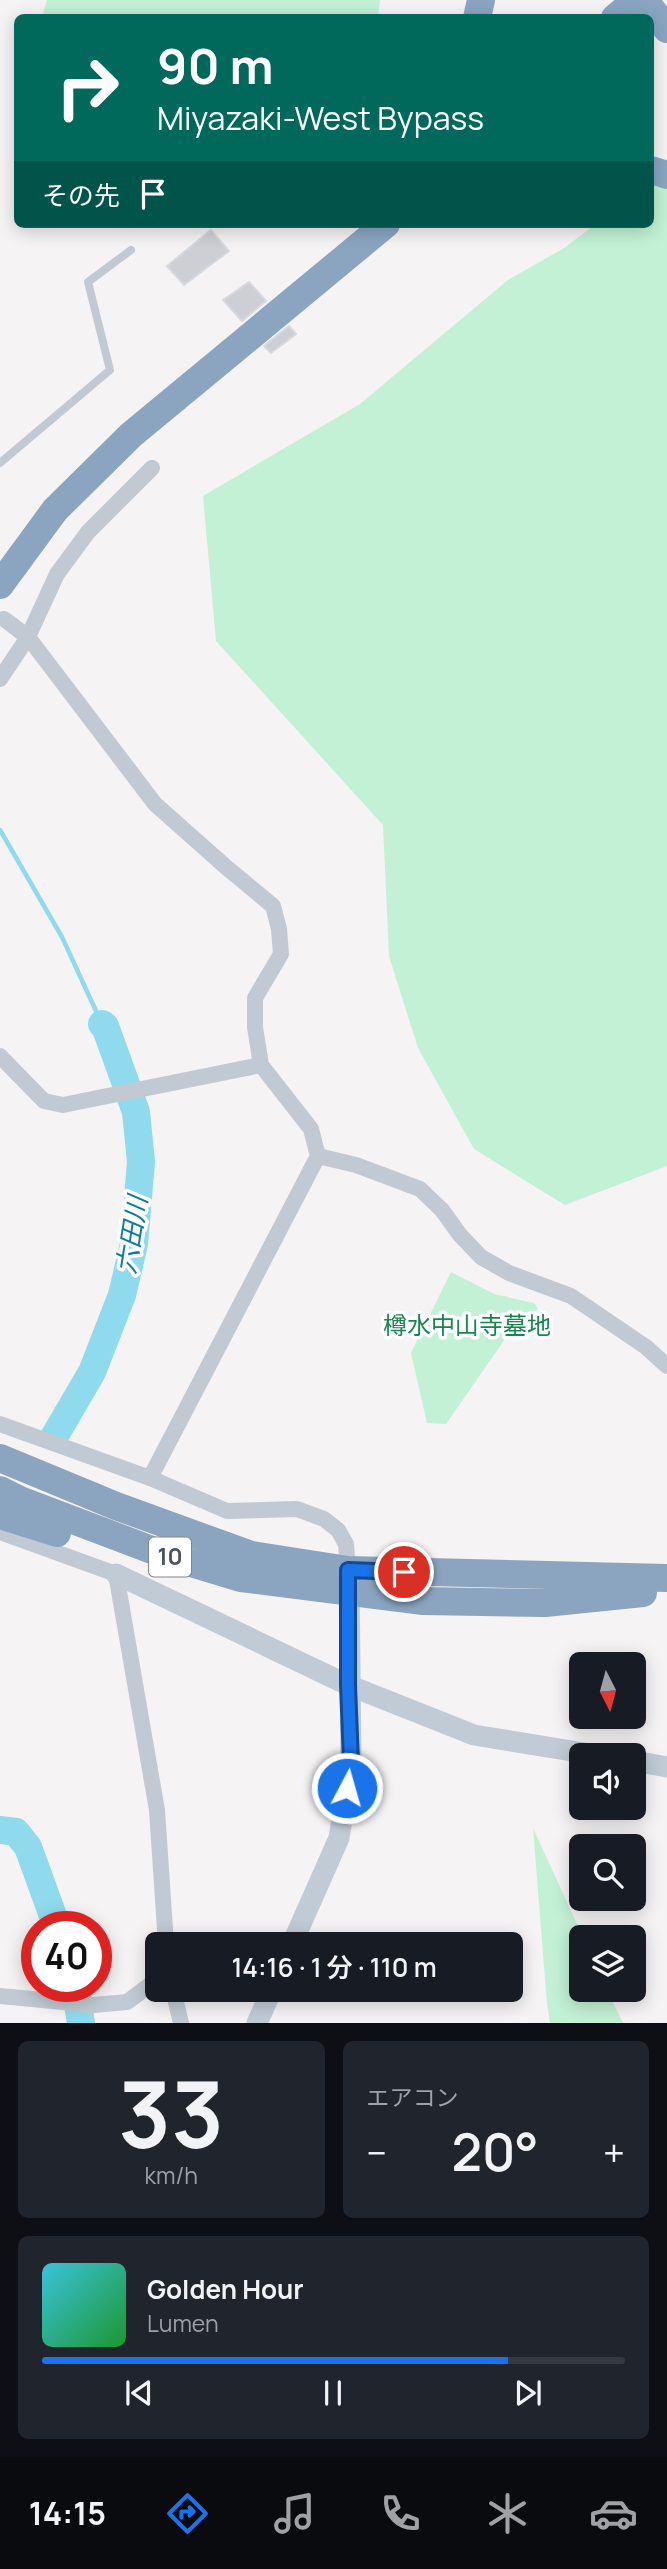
<!DOCTYPE html>
<html lang="ja">
<meta charset="utf-8">
<style>
body{margin:0;font-family:Manrope,"Noto Sans JP",sans-serif;background:#20242c;color:#f1f3f6;height:100vh;display:flex;flex-direction:column;font-size:26px;white-space:nowrap}
*{box-sizing:border-box;margin:0}
p{font-size:23px;color:#9ea1a6}
.icon{flex:none;width:38px;height:38px;fill:none;stroke:currentColor;stroke-width:2;stroke-linecap:round;stroke-linejoin:round}
.map{position:relative;height:2023px;overflow:hidden}
.sheet{display:flex;flex-direction:column;gap:18px;padding:18px;background:#0d0f14;flex:1}
.sheet>*{flex:none}
.hud{position:absolute;left:14px;top:14px;width:640px;height:214px;border-radius:10px;box-shadow:0 4px 18px #0003;background:#00695c;color:#fff;overflow:hidden}
.needle{width:46px;rotate:174deg}
.tools{position:absolute;left:569px;top:1652px;display:grid;gap:14px}
.tools a{display:grid;place-items:center;width:77px;height:77px;border-radius:10px;background:#171b24;box-shadow:0 4px 18px #0003;font-size:35px}
.speed{position:absolute;left:21px;top:1911px;display:flex;gap:14px;font-size:35px;font-weight:700;text-align:center}
.speed>*{display:grid;place-content:center;width:91px;height:91px;border-radius:50%;background:#171b24;box-shadow:0 4px 18px #0003;line-height:1}
.speed .limit{border:10px solid #d22;background:#fff;color:#111}
.pin{position:absolute;display:grid;place-items:center;width:60px;height:60px;color:#fff;margin:-30px;border:4px solid #fff;border-radius:50%;box-shadow:0 2px 7px #0007}
.me{position:absolute;width:77px;margin:-38px;rotate:6deg;stroke-linejoin:round;filter:drop-shadow(0 0 5px #0008)}
.turn{display:flex;align-items:center;gap:24px;height:147px;padding:0 28px;font-size:32px}
.turn .icon{width:91px;height:91px;stroke-width:2.5}
.turn b{display:block;font-size:49px;line-height:60px}
.then{display:flex;align-items:center;height:66px;padding:0 28px;background:#0003;gap:14px;font-size:26px}
.big{font-size:52px;font-weight:600;line-height:1.1}
.sheet .widget{flex:1;display:flex;flex-direction:column;justify-content:center;gap:10px;min-width:0;padding:0 24px;border-radius:10px;background:#20242c}
.sheet .dial{align-items:center;gap:0}
.dial b{font-size:91px;line-height:1}
.song{display:flex;align-items:center;gap:21px}
.cover{width:84px;height:84px;border-radius:10px;background:linear-gradient(135deg,hsl(190 70% 55%),hsl(130 70% 35%))}
.played{height:7px;border-radius:4px;background:linear-gradient(90deg,#1a73e8 80%,#363941 80%)}
.keys{display:flex;justify-content:space-around;direction:ltr}
.heat{display:flex;justify-content:space-between;align-items:center;font-size:38px;direction:ltr}
.sheet .tiles{flex:1;display:grid;gap:18px;grid-template-columns:1fr 1fr}
.widget:last-child{grid-column:span 2}
.trip{position:absolute;left:145px;top:1932px;width:378px;height:70px;border-radius:10px;background:#171b24;box-shadow:0 4px 18px #0003;font-weight:600;line-height:70px;text-align:center}
.tabs{display:flex;height:112px;justify-content:space-around;align-items:center;background:#090b0e;color:#9ea1a6}
.tabs .icon{width:49px;height:49px}
.tabs .on{color:#1a73e8}
.tabs b{font-size:32px;color:#f1f3f6}
.map>svg:first-child{display:block}
.green{fill:#c3f1d5}
.lines{fill:none;stroke-linecap:round;stroke-linejoin:round}
.stream{stroke:#90daee;stroke-width:4.5}
.river{stroke:#90daee;stroke-width:28}
.building{fill:#cdcfd5;stroke:#d7d9de;stroke-width:2}
.lane{stroke:#c1cad2;stroke-width:8}
.street{stroke:#c1cad2;stroke-width:16}
.secondary{stroke:#c1cbd6;stroke-width:21}
.highway{stroke:#8ba5c1;stroke-width:28}
.route-casing{stroke:#114b97;stroke-width:18}
.route{stroke:#1a73e8;stroke-width:12}
.labels{text-anchor:middle;stroke-width:7;stroke-linejoin:round;paint-order:stroke}
.shield{fill:#fff;stroke:#808990;stroke-width:2}
.shield-label{font-size:23px;font-weight:bold;fill:#4a5661}
.park-label{font-size:24px;fill:#17864f;stroke:#fff}
.water-label{font-size:26px;font-style:italic;fill:#0c7c9b;stroke:#fff}
</style>
<div class="map">
<svg width="667" height="2023" viewBox="0 0 667 2023">
<rect width="100%" height="100%" fill="#f5f3f3"/>
<g class="green">
<polygon points="47,0 380,0 378,17 42,17"/>
<polygon points="667,171 667,1166 565,1205 474,1149 418,1048 389,956 383,825 216,641 203,496 360,404 508,280 564,248 596,224 651,224 651,182"/>
<polygon points="451,1272 494,1294 534,1303 538,1309 507,1336 446,1424 427,1423 411,1353"/>
<polygon points="533,1828 583,1937 581,1937 581,1990 607,1990 623,2023 550,2023 547,2004"/>
</g>
<g class="lines">
<polyline class="stream" points="0,830 62,937 102,1024"/>
<g class="river">
<polyline points="54,1437 92,1372 122,1295 134,1244 141,1162 136,1112 105,1026 102,1024"/>
<polyline points="0,1830 16,1832 28,1847 57,1927"/>
<polyline points="75,1986 81,2023"/>
</g>
</g>
<g class="building">
<polygon points="211,230 229,251 184,285 167,266"/>
<polygon points="249,282 266,301 242,321 223,300"/>
<polygon points="289,326 296,334 271,353 264,346"/>
</g>
<g class="lines">
<polyline class="lane" points="0,463 110,370 88,282 131,250"/>
<g class="street">
<polyline points="4,619 28,637 155,804 226,867 273,906 279,929 281,954 255,998 255,1027 261,1065 311,1129 318,1156 150,1478"/>
<polyline points="0,679 28,637 57,574 88,532 152,468"/>
<polyline points="0,1056 44,1101 63,1105 261,1065"/>
<polyline points="318,1156 356,1165 420,1189 442,1210 460,1235 481,1257 509,1273 571,1296 646,1347 667,1366"/>
<polyline points="0,1424 150,1478 227,1511 297,1509 324,1519 338,1530 346,1544 348,1570"/>
<polyline points="0,1532 116,1574 157,1810 166,1944"/>
<polyline points="173,1990 181,2023"/>
<polyline points="0,1996 94,2005 127,2002 158,1979"/>
</g>
<g class="secondary">
<polyline points="116,1574 348,1685 474,1735 597,1755"/>
<polyline points="634,1761 667,1767"/>
<polyline points="292,1944 339,1838 351,1762 349,1579"/>
<polyline points="257,2023 272,1990"/>
</g>
<g class="highway">
<polyline points="644,0 667,29"/>
<polyline points="477,18 481,0"/>
<polyline points="615,18 636,0"/>
<polyline points="651,170 667,175"/>
<polyline points="0,585 55,510 131,435 386,224"/>
<polyline points="0,1458 116,1506 251,1555 348,1570 667,1578"/>
<polyline points="0,1490 20,1500 165,1555 241,1578 423,1601 545,1603 643,1593"/>
<polyline points="0,1515 57,1533"/>
</g>
</g>
<g class="lines">
<defs>
<polyline id="route" points="347,1788 351,1762 348,1685 348,1570 404,1572"/>
</defs>
<use href="#route" class="route-casing"/>
<use href="#route" class="route"/>
</g>
<g class="labels">
<rect class="shield" x="149" y="1537.5" width="42" height="39" rx="5"/>
<g class="shield-label">
<text x="170" y="1565">10</text>
</g>
<g class="park-label">
<text x="467" y="1334">樽水中山寺墓地</text>
</g>
<g class="water-label">
<text transform="translate(132 1235) rotate(-81)" y="9">六田川</text>
</g>
</g>
</svg>
<div class="tools">
<a><svg class="needle" viewBox="-14 -14 28 28"><path d="M0-13l5 13h-10z" fill="#e53935"/><path d="M0 13l5-13h-10z" fill="#9ea1a6"/></svg></a>
<a><svg class="icon" aria-label="sound" viewBox="0 0 24 24"><path d="M4 9h4l5-4v14l-5-4H4zM17 9q2 3 0 6"/></svg></a>
<a><svg class="icon" aria-label="search" viewBox="0 0 24 24"><circle cx="10" cy="10" r="6"/><path d="M15 15l6 6"/></svg></a>
<a><svg class="icon" aria-label="layers" viewBox="0 0 24 24"><path d="M12 4l9 5-9 5-9-5zM3 14l9 5 9-5"/></svg></a>
</div>
<div class="speed"><div class="limit">40</div></div>
<div class="pin" style="left:404px;top:1572px;background:#d93025"><svg class="icon" aria-label="arrive" viewBox="0 0 24 24"><path d="M6 21V4h12l-3 4 3 4H6"/></svg></div>
<svg class="me" style="left:347px;top:1788px" viewBox="-20 -20 40 40"><circle r="17" fill="#1a73e8" stroke="#fff" stroke-width="3"/><path d="M0-11L8 9 0 5-8 9z" fill="#fff"/></svg>
<div class="trip">14:16 · 1 分 · 110 m</div>
<div class="hud">
<div class="turn"><svg class="icon" aria-label="right" viewBox="0 0 24 24"><path d="M7 20v-9h11M14 6l5 5-5 5"/></svg><div><b>90 m</b>Miyazaki-West Bypass</div></div>
<div class="then">その先<svg class="icon" aria-label="arrive" viewBox="0 0 24 24"><path d="M6 21V4h12l-3 4 3 4H6"/></svg></div>
</div>
</div>
<section class="sheet">
<div class="tiles">
<div class="widget dial"><b>33</b><p>km/h</p></div>
<div class="widget"><p>エアコン</p>
<div class="heat"><a>−</a><b class="big">20°</b><a>+</a></div>
</div>
<div class="widget">
<div class="song"><i class="cover"></i><div><b>Golden Hour</b><p>Lumen</p></div></div>
<div class="played"></div>
<div class="keys"><svg class="icon" aria-label="previous" viewBox="0 0 24 24"><path d="M18 5L8 12l10 7zM5 5v14"/></svg><svg class="icon" aria-label="pause" viewBox="0 0 24 24"><path d="M8 5v14M16 5v14"/></svg><svg class="icon" aria-label="next" viewBox="0 0 24 24"><path d="M6 5l10 7-10 7zM19 5v14"/></svg></div>
</div>
</div>
</section>
<nav class="tabs">
<b>14:15</b>
<svg class="icon on" aria-label="directions" viewBox="0 0 24 24"><path d="M12 3l9 9-9 9-9-9zM9 14v-3h6M13 9l2 2-2 2"/></svg>
<svg class="icon" aria-label="music" viewBox="0 0 24 24"><path d="M9 18V5l10-2v13"/><circle cx="6" cy="18" r="3"/><circle cx="16" cy="16" r="3"/></svg>
<svg class="icon" aria-label="phone" viewBox="0 0 24 24"><path d="M5 4h4l2 5-3 2q2 4 5 5l2-3 5 2v4C11 20 4 13 5 4z"/></svg>
<svg class="icon" aria-label="climate" viewBox="0 0 24 24"><path d="M12 3v18M4 7l16 10M4 17L20 7"/></svg>
<svg class="icon" aria-label="car" viewBox="0 0 24 24"><path d="M5 17H2v-5l4-1 3-4h7l3 4 3 1v5h-3M9 17h6M6 11h13"/><circle cx="7" cy="17" r="2"/><circle cx="17" cy="17" r="2"/></svg>
</nav>
